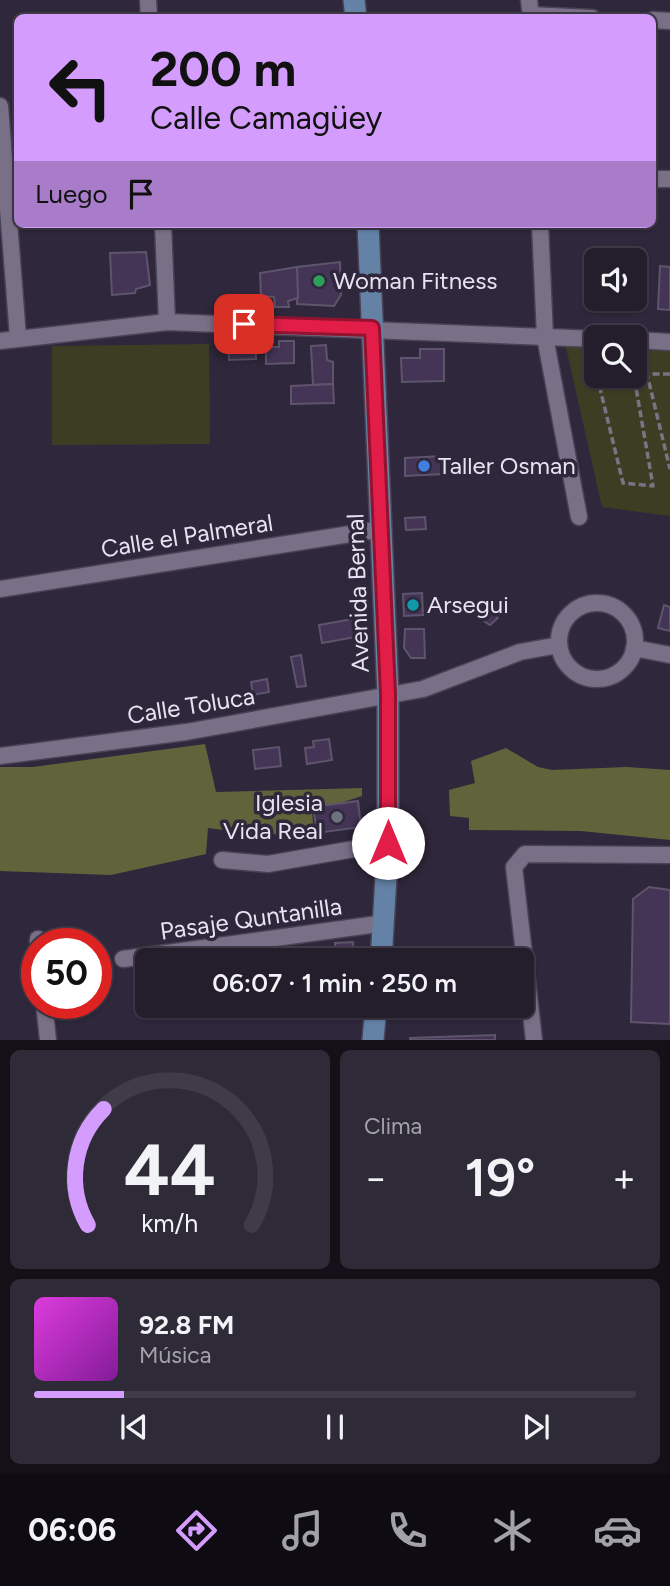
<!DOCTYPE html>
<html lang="es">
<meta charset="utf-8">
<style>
body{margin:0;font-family:Figtree,sans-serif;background:#2f2a38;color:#f1f3f6;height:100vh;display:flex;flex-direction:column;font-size:26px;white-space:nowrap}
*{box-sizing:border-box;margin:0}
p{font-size:23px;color:#a3a2a9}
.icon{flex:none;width:38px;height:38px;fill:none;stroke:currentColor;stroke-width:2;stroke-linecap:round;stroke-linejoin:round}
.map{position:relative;height:1040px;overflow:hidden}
.drawer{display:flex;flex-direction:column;gap:10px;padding:10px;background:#131018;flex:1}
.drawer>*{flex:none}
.guide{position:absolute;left:14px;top:14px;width:642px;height:214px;border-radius:10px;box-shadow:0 2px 5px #0004,0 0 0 2px #403b48;background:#d49cfc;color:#111;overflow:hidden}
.fabs{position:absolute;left:584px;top:248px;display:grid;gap:14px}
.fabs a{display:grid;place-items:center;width:63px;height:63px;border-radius:10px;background:#231d2c;box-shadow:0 2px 5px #0004,0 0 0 2px #403b48;font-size:35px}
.speed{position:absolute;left:21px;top:928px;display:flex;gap:14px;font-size:35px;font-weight:700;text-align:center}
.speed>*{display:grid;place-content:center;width:91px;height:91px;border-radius:50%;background:#231d2c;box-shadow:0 2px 5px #0004,0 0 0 2px #403b48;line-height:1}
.speed .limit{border:10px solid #d22;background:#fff;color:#111}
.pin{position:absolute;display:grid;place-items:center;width:60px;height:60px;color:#fff;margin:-30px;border-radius:14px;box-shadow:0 4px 10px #0006}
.me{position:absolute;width:77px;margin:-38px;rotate:0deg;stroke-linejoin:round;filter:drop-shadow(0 0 5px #0008)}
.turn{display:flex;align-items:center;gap:24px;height:147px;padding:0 21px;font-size:32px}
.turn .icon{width:91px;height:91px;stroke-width:2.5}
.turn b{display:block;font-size:49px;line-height:60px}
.then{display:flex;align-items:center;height:66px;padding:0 21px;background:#0003;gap:14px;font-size:26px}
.big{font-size:52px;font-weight:600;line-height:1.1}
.drawer .tile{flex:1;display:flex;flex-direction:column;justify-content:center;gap:10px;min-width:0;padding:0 24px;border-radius:10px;background:#2f2a38}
.drawer .dial{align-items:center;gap:0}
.dial svg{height:182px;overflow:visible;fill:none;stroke:#403b48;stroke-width:7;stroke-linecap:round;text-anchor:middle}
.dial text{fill:#f1f3f6;stroke:none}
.song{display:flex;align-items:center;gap:21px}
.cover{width:84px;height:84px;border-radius:10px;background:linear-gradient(135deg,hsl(300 70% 55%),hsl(290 70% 35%))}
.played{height:7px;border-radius:4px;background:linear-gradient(90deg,#d49cfc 15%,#403b48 15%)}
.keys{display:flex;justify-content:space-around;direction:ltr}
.heat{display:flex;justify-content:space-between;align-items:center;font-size:38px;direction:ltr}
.drawer .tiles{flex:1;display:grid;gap:10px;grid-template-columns:1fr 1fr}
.tile:last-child{grid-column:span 2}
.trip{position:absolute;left:135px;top:948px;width:399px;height:70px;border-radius:10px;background:#231d2c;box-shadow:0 2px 5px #0004,0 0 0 2px #403b48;font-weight:600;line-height:70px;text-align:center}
.tabs{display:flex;height:112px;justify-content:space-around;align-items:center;background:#0e0c12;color:#a3a2a9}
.tabs .icon{width:49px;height:49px}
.tabs .selected{color:#d49cfc}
.tabs b{font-size:32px;color:#f1f3f6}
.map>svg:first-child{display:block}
.green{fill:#3c3e24}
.forest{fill:#61643b}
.building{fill:#443557;stroke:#5e556c;stroke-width:2}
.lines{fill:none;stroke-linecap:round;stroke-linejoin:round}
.street-casing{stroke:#494254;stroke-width:19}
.secondary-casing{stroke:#494254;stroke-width:24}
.path{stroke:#797384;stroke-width:3.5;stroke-dasharray:7 3.5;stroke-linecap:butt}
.street{stroke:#797088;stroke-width:16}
.secondary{stroke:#6382a6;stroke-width:21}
.route-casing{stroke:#92132f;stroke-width:18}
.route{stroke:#e11d48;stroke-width:12}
.leisure-dot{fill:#2e9e5b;stroke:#2f273b;stroke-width:2.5}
.shop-dot{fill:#3f7fe0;stroke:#2f273b;stroke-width:2.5}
.culture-dot{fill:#0f9aa8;stroke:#2f273b;stroke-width:2.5}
.worship-dot{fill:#6b7280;stroke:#2f273b;stroke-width:2.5}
.labels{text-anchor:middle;stroke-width:7;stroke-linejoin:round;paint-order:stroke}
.poi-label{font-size:24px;fill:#e8e3f1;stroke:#2f273b;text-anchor:start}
.street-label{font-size:24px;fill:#e8e3f1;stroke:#2f273b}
</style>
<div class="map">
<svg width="670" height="1040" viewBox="0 0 670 1040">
<rect width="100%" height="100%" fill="#2f273b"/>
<g class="green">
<polygon points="565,343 597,344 597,376 635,376 635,345 670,347 670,516 602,507"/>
<polygon points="209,344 210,444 52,445 52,346"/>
</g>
<g class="forest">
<polygon points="205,744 216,792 362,788 362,796 312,812 314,832 261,835 208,828 206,854 111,875 0,871 0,767 33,767"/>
<polygon points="506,748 538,767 552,770 627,767 670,770 670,840 581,831 469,830 469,818 450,816 449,790 475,783 471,761"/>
</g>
<g class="building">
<polygon points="146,252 150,285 136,289 135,293 112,295 110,253"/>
<polygon points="340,262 341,295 334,306 297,304 297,267"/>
<polygon points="660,266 670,267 670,310 658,309"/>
<polygon points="297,267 298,298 288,301 289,307 275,307 274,297 261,296 260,273"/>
<polygon points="611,299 634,299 634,309 610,308"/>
<polygon points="255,339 256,359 229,360 228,340"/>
<polygon points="279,341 294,341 294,363 266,364 266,347 279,347"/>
<polygon points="326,345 327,360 333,362 333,384 313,385 311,346"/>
<polygon points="420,349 444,349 444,381 402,382 401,358 420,358"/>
<polygon points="333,384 334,403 291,404 291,386"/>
<polygon points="443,456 444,474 405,476 405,458"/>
<polygon points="425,517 426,529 406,530 405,518"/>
<polygon points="422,593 423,615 404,616 403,594"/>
<polygon points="664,605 670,607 670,631 658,628"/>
<polygon points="490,608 498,618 490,625 482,620"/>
<polygon points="358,618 361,636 322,643 319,625"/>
<polygon points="405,629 424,629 425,658 411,658 404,648"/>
<polygon points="301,655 306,686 297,687 291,657"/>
<polygon points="267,679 269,692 253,695 251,682"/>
<polygon points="329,739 332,760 307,764 305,748 314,747 313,741"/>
<polygon points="279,747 281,766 255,769 253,750"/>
<polygon points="358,801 361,827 317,833 313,807"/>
<polygon points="649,887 670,890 670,1024 631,1022 633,899"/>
<polygon points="353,942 354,961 336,961 335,943"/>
<polygon points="495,1035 495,1040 410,1040 410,1038"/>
</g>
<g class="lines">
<defs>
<g id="street">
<polyline points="148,0 149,18"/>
<polyline points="529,0 531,18"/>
<polyline points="530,15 592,18"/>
<polyline points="653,20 670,21"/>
<polyline points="0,106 18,337"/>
<polyline points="653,179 670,179"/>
<polyline points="163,224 167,322"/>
<polyline points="540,224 545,337 579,517"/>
<polyline points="635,340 670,342"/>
<polyline points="0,341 167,322 597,339"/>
<polyline points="0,589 382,529"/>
<circle cx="597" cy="641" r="38"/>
<polyline points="634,648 670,655"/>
<polyline points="0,756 186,732 423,689 520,652 559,645"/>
<polyline points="222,860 268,864 388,843"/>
<polyline points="38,939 38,943"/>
<polyline points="123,959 385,923"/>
<polyline points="44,1003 48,1040"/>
<polyline points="534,1040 514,867 525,854 670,855"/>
</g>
<g id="secondary">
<polyline points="354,0 356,18"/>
<polyline points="368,224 388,694 388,843 381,961"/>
<polyline points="373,1040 376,1006"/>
</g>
</defs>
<use href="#street" class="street-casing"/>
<use href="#secondary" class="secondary-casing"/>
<g class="path">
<polyline points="670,374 647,374 670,469"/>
<polyline points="597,376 623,483 653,486 634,376"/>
</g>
<use href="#street" class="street"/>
<use href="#secondary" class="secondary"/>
</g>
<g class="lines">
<defs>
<polyline id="route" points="244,324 372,328 388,694 388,843"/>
</defs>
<use href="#route" class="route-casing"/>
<use href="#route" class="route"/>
</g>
<circle class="leisure-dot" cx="319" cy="281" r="7"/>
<circle class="shop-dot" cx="424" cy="466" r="7"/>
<circle class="culture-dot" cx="413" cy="605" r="7"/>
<circle class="worship-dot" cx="337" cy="817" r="7"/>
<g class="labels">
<g class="poi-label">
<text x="333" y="289">Woman Fitness</text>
<text x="438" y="474">Taller Osman</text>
<text x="427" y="613">Arsegui</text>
<text x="323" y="811" text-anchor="end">Iglesia<tspan x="323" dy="28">Vida Real</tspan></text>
</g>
<g class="street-label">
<text transform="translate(187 536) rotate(-9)" y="8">Calle el Palmeral</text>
<text transform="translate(358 593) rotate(-92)" y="8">Avenida Bernal</text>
<text transform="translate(191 706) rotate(-9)" y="8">Calle Toluca</text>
<text transform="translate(251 919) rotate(-8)" y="8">Pasaje Quntanilla</text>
</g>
</g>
</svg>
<div class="fabs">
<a><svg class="icon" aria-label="sound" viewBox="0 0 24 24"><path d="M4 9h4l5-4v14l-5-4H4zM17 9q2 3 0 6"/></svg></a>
<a><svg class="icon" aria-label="search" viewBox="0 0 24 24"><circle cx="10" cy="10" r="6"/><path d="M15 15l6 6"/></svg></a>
</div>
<div class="speed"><div class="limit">50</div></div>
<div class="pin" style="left:244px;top:324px;background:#d93025"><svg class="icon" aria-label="arrive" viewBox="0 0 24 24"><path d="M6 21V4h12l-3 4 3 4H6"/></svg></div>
<svg class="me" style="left:388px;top:843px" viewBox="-20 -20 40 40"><circle r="19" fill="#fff"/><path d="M0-13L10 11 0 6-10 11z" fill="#e11d48"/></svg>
<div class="trip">06:07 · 1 min · 250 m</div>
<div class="guide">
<div class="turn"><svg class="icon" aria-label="left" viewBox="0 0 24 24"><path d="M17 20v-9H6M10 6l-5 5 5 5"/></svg><div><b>200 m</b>Calle Camagüey</div></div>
<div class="then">Luego<svg class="icon" aria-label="arrive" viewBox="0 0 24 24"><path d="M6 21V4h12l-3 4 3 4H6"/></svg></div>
</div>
</div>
<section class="drawer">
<div class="tiles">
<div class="tile dial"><svg viewBox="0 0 100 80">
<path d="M14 69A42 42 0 1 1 86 69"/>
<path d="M14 69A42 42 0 0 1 21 18" stroke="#d49cfc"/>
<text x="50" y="56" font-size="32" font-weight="700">44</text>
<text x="50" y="72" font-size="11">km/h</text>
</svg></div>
<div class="tile"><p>Clima</p>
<div class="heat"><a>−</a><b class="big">19°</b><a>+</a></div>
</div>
<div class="tile">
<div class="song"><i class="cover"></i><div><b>92.8 FM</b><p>Música</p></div></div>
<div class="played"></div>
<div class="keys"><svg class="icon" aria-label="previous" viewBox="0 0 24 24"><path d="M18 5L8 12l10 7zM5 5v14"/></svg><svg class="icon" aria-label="pause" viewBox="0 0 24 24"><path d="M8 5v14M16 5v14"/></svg><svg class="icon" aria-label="next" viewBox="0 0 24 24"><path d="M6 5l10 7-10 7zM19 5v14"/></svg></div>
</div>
</div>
</section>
<nav class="tabs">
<b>06:06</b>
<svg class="icon selected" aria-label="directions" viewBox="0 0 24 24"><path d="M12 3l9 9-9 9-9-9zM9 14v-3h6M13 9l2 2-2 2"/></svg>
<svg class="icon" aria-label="music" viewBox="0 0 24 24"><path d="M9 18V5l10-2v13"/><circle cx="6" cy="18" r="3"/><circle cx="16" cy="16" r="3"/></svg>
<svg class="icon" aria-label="phone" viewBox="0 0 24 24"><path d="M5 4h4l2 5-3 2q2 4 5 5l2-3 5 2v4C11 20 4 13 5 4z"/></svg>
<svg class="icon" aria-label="climate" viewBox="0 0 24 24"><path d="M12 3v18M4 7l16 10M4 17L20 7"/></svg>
<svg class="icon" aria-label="car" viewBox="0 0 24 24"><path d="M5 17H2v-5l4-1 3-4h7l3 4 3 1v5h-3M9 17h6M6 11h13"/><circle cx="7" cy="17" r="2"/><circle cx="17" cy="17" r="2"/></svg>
</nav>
